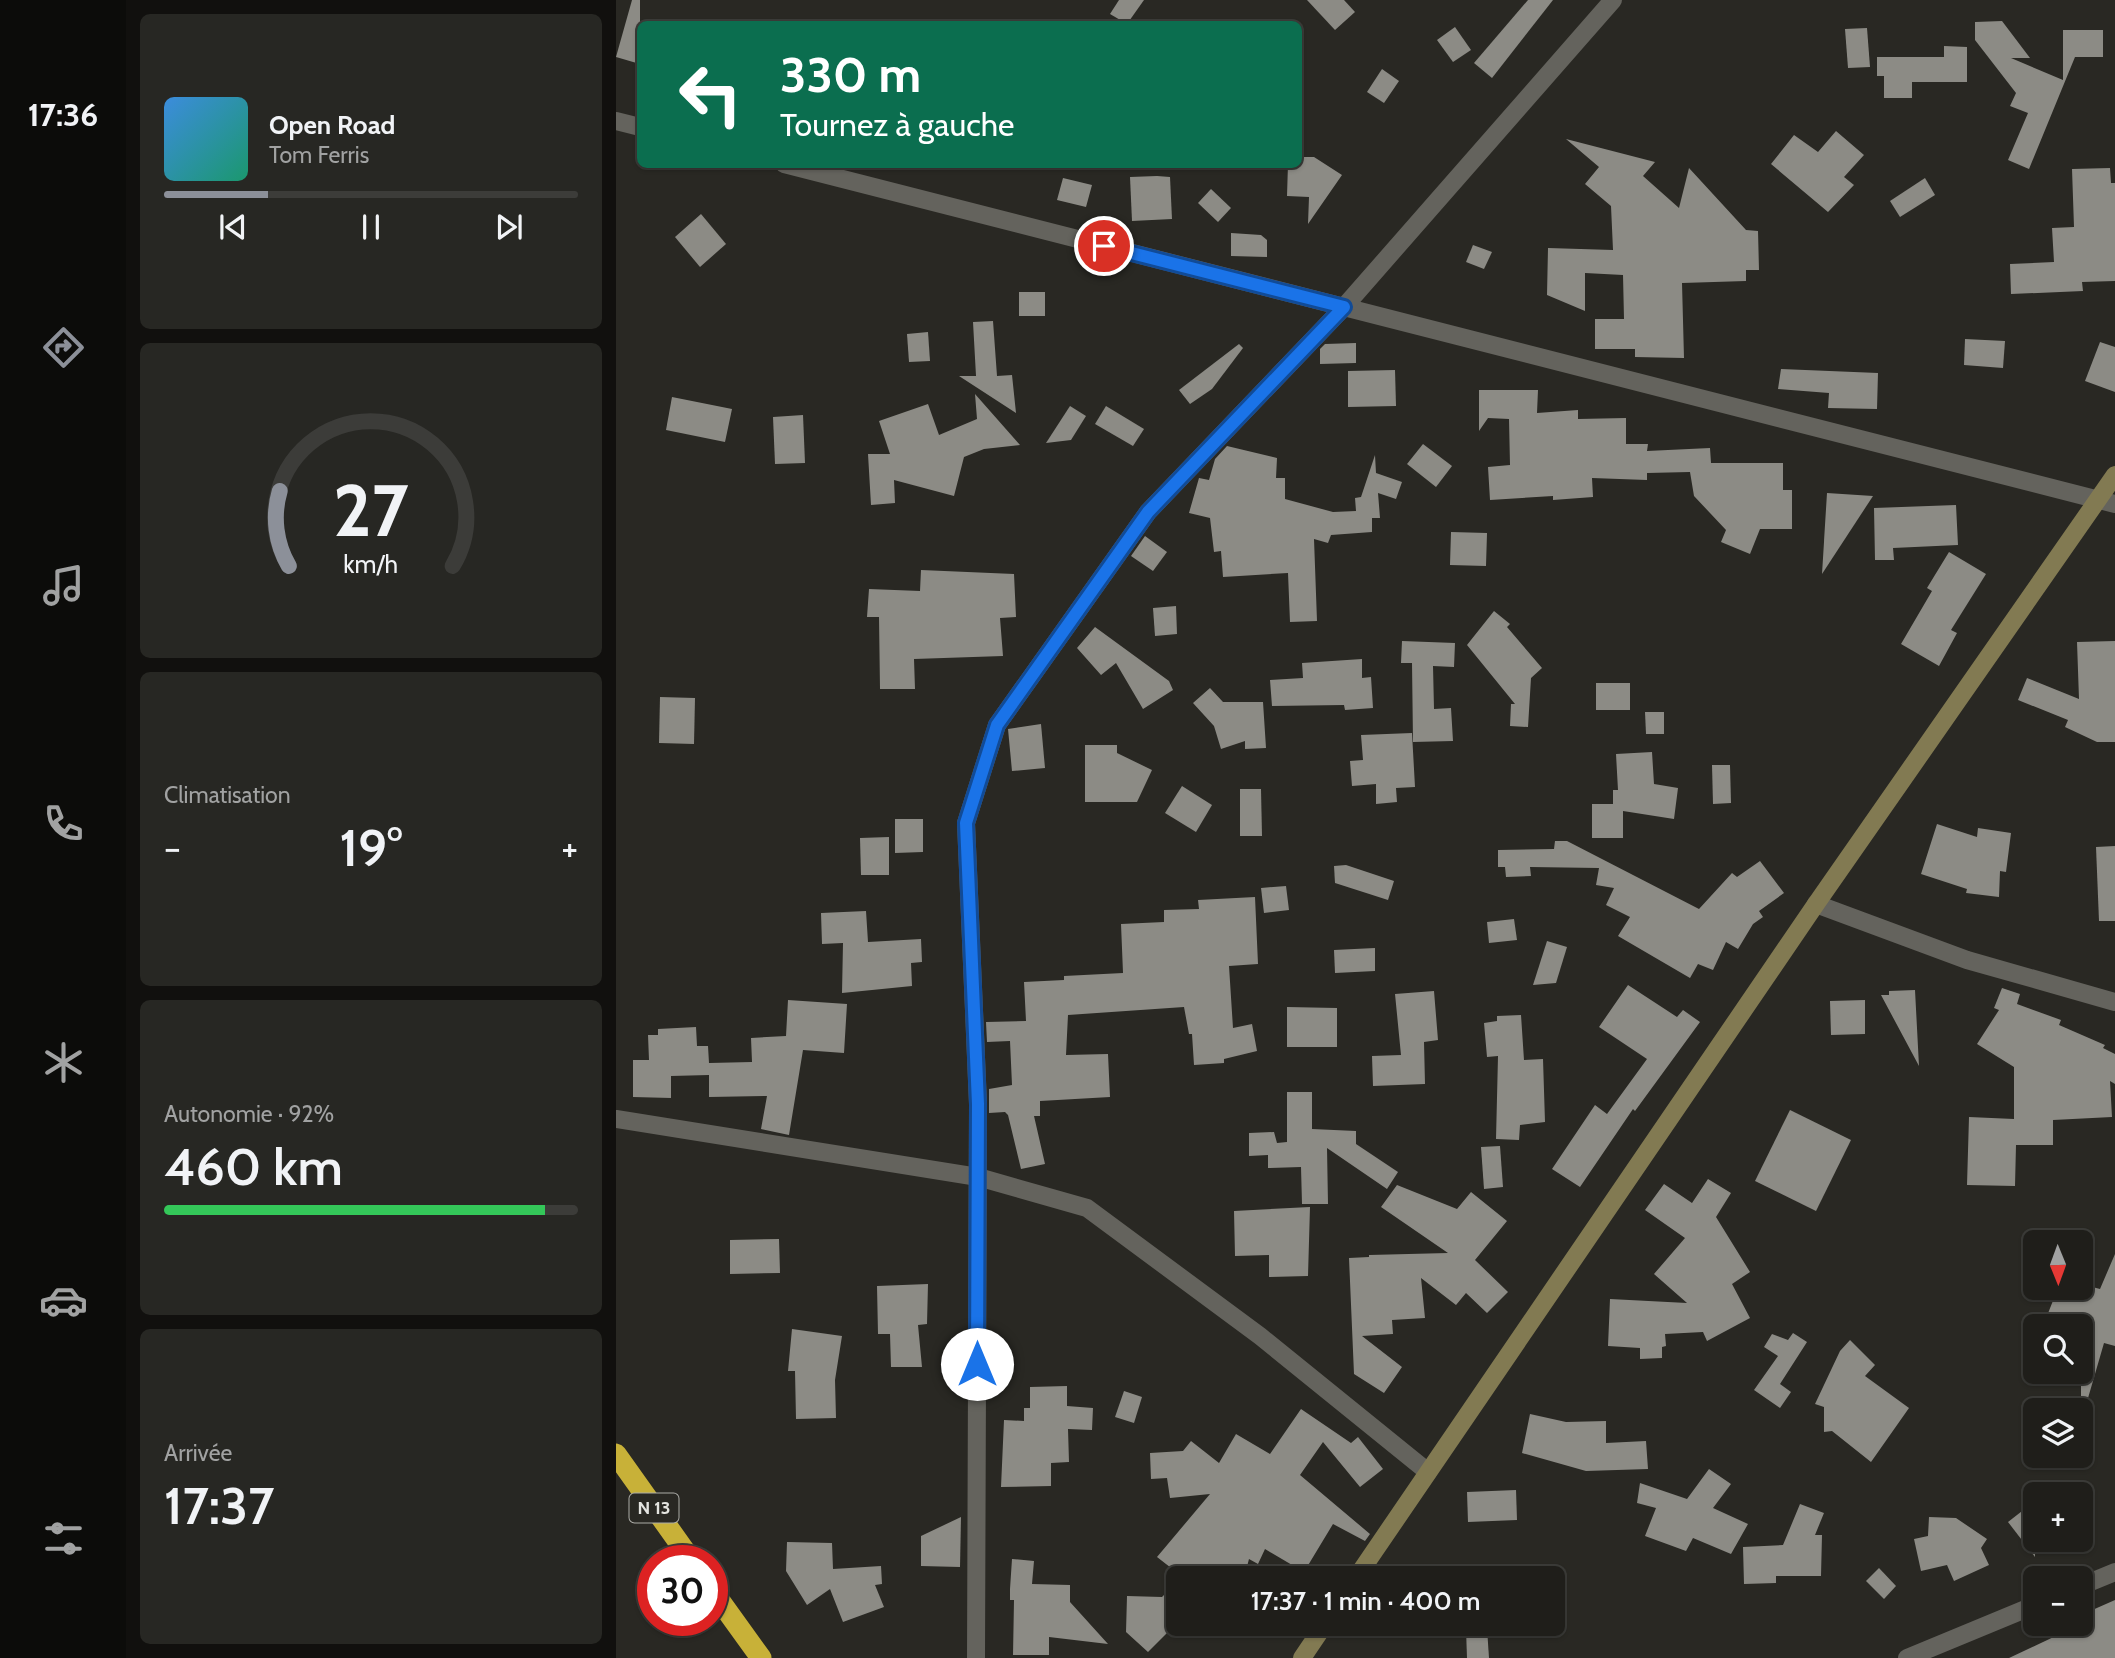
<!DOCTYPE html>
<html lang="fr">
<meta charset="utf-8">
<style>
body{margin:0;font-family:Cabin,sans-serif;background:#272723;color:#f1f3f6;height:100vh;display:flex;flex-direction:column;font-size:26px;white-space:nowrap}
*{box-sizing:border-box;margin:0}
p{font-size:23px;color:#a1a2a2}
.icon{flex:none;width:38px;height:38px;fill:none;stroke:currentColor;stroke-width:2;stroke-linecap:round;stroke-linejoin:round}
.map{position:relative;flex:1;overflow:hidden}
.drawer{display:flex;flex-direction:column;gap:14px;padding:14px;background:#11100e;width:490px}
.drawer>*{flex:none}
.guide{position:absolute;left:21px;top:21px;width:665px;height:147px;border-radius:10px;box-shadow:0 2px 5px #0004,0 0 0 2px #3c3c39;background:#0b6e4f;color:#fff;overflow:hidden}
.needle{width:46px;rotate:179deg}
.controls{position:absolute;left:1407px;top:1230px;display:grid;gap:14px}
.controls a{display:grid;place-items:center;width:70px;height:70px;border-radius:10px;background:#1f1e1a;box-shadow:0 2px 5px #0004,0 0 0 2px #3c3c39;font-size:35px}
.speed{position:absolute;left:21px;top:1545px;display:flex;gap:14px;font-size:35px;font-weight:700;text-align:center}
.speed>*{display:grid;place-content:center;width:91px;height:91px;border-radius:50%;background:#1f1e1a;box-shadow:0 2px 5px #0004,0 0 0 2px #3c3c39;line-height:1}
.speed .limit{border:10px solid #d22;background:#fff;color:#111}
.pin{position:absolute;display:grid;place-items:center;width:60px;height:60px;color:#fff;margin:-30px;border:4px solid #fff;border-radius:50%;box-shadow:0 2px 7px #0007}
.me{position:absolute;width:77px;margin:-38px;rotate:0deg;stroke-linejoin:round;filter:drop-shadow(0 0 5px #0008)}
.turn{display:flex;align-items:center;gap:24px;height:147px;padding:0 28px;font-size:32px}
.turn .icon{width:91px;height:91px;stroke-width:2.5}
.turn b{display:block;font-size:49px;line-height:60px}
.big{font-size:52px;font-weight:600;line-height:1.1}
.drawer .widget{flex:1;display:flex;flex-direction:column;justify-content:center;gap:10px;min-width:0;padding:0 24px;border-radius:10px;background:#272723}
.drawer .dial{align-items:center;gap:0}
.dial svg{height:182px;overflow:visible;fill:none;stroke:#3c3c39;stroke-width:7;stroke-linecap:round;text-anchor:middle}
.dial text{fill:#f1f3f6;stroke:none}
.song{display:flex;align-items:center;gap:21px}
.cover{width:84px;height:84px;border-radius:10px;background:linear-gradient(135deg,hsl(210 70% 55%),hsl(160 70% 35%))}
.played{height:7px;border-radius:4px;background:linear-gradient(90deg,#8c9099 25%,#3c3c39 25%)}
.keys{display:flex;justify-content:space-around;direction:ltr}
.heat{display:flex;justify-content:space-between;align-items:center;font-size:38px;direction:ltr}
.charge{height:10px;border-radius:5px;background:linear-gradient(90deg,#34c759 92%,#3c3c39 0)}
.trip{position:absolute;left:550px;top:1566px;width:399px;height:70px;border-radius:10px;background:#1f1e1a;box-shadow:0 2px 5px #0004,0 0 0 2px #3c3c39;font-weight:600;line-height:70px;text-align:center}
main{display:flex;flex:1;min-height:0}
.menu{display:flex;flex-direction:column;width:126px;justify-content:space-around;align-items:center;background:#0c0c0a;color:#a1a2a2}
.menu .icon{width:49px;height:49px}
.menu .active{color:#8c9099}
.menu b{font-size:32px;color:#f1f3f6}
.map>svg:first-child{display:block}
.building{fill:#8c8b85}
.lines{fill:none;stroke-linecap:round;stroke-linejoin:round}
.street{stroke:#64635d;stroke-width:18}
.secondary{stroke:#827a52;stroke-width:18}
.highway{stroke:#c8b138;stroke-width:21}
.route-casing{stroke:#114b97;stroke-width:18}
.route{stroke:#1a73e8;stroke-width:12}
.labels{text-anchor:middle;stroke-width:7;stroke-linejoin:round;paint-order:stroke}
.shield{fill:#292823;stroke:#acaca7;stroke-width:2}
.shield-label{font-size:18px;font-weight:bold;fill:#e4e4e0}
</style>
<main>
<nav class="menu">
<b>17:36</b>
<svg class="icon active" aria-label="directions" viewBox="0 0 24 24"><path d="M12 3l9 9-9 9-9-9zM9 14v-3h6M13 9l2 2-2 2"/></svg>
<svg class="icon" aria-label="music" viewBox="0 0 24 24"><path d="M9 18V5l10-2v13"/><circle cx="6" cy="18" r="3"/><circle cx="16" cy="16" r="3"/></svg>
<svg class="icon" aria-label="phone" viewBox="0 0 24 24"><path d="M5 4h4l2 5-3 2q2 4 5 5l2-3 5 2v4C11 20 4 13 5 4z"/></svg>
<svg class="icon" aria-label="climate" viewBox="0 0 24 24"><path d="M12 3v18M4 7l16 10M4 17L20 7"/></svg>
<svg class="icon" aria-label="car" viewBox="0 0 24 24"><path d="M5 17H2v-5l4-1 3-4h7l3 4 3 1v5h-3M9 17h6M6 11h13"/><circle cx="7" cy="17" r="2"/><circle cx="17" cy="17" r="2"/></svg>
<svg class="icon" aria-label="filters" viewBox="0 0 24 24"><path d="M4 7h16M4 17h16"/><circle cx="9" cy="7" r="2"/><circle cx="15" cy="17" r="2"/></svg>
</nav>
<section class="drawer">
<div class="widget">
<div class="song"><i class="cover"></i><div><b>Open Road</b><p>Tom Ferris</p></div></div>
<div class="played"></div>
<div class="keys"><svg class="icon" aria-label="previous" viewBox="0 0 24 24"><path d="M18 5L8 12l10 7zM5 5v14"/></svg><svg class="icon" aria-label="pause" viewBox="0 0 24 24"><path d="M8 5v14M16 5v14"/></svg><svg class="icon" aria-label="next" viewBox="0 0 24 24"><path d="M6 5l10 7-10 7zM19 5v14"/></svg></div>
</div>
<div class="widget dial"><svg viewBox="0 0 100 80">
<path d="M14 69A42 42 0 1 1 86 69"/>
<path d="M14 69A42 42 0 0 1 10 36" stroke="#8c9099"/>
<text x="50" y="56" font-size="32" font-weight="700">27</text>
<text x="50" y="72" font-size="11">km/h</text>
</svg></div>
<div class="widget"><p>Climatisation</p>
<div class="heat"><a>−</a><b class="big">19°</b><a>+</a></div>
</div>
<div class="widget"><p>Autonomie · 92%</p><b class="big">460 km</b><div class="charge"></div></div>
<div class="widget"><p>Arrivée</p><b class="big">17:37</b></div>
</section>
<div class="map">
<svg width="1499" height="1658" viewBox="0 0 1499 1658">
<rect width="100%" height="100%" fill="#292823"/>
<g class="building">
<polygon points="16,0 24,0 24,64 0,57"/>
<polygon points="503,0 528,0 511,24 494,14"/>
<polygon points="691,0 728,0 739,12 719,30"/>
<polygon points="912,0 937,0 876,78 858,63"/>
<polygon points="1386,21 1414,58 1395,58 1447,80 1447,30 1487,30 1487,57 1459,57 1413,169 1392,160 1412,113 1394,106 1400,93 1359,40 1359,22"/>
<polygon points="839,27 855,50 837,62 821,40"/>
<polygon points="1251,28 1254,67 1232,68 1229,29"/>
<polygon points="1328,46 1351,47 1351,82 1296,82 1296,98 1268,98 1268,76 1261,76 1261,57 1328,57"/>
<polygon points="766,69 783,81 768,103 751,92"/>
<polygon points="1220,131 1248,155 1228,177 1238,185 1212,212 1155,164 1178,135 1202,152"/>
<polygon points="950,139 1039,162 1027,176 1063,208 1073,168 1130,230 1142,231 1143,270 1130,270 1130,281 1066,283 1068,358 1019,357 1019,349 979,349 979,319 1008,319 1007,275 969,273 969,311 931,295 932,248 997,250 995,206 969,184 983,167"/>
<polygon points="682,157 698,157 726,175 692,224 693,197 671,196 672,164 682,164"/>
<polygon points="1494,168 1495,183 1499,183 1499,281 1466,282 1467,291 1395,294 1394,264 1438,262 1436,228 1458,227 1456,169"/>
<polygon points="541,176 554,177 556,219 516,221 514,177"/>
<polygon points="447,178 476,185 470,207 441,200"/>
<polygon points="1309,178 1319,195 1284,217 1274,201"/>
<polygon points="595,189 615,208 602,222 582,203"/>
<polygon points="85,214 110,244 84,267 59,237"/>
<polygon points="615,233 645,235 651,240 651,257 615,256"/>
<polygon points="857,245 876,252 868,269 850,262"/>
<rect x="403" y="292" width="26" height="24"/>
<polygon points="377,321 381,376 396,375 400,413 343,376 360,376 357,322"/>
<polygon points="312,332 314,361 293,362 291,334"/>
<polygon points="1349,339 1389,341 1387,368 1348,365"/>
<polygon points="1484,342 1499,347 1499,392 1469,381"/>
<polygon points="740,343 740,363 704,364 704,349 709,344"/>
<polygon points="623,344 627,348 596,389 574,404 563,390"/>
<polygon points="1165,369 1262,373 1261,409 1212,408 1213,393 1162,389"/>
<polygon points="779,370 780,406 732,407 732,371"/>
<polygon points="863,390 922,390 921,413 962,410 962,419 1010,418 1010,444 1032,444 1031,451 1094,448 1095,463 1167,463 1167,490 1176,490 1176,529 1144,529 1134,554 1105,542 1110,530 1078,496 1074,472 1031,473 1031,480 976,478 977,497 937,500 937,496 874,500 872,467 894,465 893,419 872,418 863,431"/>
<polygon points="359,394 404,445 368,449 348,457 338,496 278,480 279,503 255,505 252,454 274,454 263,421 312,404 323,435 361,419"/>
<polygon points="56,397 116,409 109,442 50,430"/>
<polygon points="454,406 470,416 455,440 430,443"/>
<polygon points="490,406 528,429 517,446 479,424"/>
<polygon points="187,415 189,463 159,464 157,417"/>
<polygon points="807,444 836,466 820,487 791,464"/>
<polygon points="611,446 661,458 660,478 669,478 669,499 717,512 740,511 739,498 745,497 759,455 760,473 786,482 780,499 762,493 764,518 756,518 756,532 715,535 712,543 698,539 701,621 674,622 672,573 607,577 605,551 598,552 594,518 573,513 583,478 593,480 599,459"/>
<polygon points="1211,493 1257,496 1206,574"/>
<polygon points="1340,505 1342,545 1277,548 1278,560 1259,560 1258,508"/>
<polygon points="835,532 871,533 870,566 834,565"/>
<polygon points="529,536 551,552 537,571 515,556"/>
<polygon points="1333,552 1370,574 1335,630 1341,633 1323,666 1285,644 1316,591 1311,588"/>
<polygon points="305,570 398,574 400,617 384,618 387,656 298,659 299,689 264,689 263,617 251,617 253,589 304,591"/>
<polygon points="560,606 561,634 539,636 537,608"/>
<polygon points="878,611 894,624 891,627 926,668 915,678 912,727 894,726 895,704 899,704 851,645"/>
<polygon points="479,627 553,681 557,690 527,709 500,663 485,675 461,648"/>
<polygon points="786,641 839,643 838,667 817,666 818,709 835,708 837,741 797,742 796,663 785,663"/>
<polygon points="1499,641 1499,742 1481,742 1449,727 1452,720 1402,700 1411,678 1463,699 1461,642"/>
<polygon points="746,659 746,678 755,677 757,708 729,710 728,705 656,706 654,680 687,678 686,663"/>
<rect x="980" y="683" width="34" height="27"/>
<polygon points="594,688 607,702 647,702 650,748 629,749 629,741 605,749 598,726 577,703"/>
<polygon points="44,697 79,698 78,744 43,743"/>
<polygon points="1029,712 1048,712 1048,734 1030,734"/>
<polygon points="425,724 429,768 396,771 392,729"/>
<polygon points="796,733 799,787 780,788 781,802 760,804 760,784 736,786 734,761 747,760 745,735"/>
<polygon points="469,745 501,745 501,753 536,770 521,802 469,802"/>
<polygon points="1036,752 1038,784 1062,788 1058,819 1007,811 1007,838 976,838 976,804 997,804 997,790 1002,790 1000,754"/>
<polygon points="1096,765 1114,765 1115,803 1097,804"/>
<polygon points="566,786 596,805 580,832 549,813"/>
<polygon points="624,789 645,789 646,836 624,836"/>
<polygon points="279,819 307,819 307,852 279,853"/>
<polygon points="1321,824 1361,837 1362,828 1395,833 1390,872 1384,871 1383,897 1350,893 1351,889 1305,874"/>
<polygon points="273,837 273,875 245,875 244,838"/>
<polygon points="939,841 951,841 1083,909 1116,873 1121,877 1144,861 1168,893 1143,911 1147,917 1137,924 1122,949 1110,942 1097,970 1082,964 1074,978 1002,936 1014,917 990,905 998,888 980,885 983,868 914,867 915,876 890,877 889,867 882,867 882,850 938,849"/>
<polygon points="1499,846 1499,921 1483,921 1480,847"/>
<polygon points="730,865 778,881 772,900 719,883 718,866"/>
<polygon points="670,886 673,910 648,913 645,888"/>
<polygon points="639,897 642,964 613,966 617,1028 636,1024 641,1051 608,1059 608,1063 578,1065 576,1034 573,1034 568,1007 452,1015 450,1055 492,1054 494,1097 424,1101 424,1116 418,1116 429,1164 405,1169 392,1115 389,1112 373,1113 373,1089 396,1085 394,1041 371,1042 370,1022 410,1021 408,982 448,980 448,976 507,973 505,924 548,922 548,910 583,909 582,900"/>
<polygon points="250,911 252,942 305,939 306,962 295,963 296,986 226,993 227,943 206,944 205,913"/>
<polygon points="898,919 901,940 873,943 871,922"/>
<polygon points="931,941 951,947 940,983 917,985"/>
<polygon points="759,948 759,971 719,973 718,950"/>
<polygon points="1012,985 1061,1017 1067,1010 1084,1022 1019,1111 1017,1109 964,1187 936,1169 979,1105 991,1114 1031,1059 983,1027"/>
<polygon points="1386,988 1404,994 1401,1004 1445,1020 1443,1025 1489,1045 1487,1048 1499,1054 1499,1084 1494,1081 1496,1117 1437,1120 1437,1145 1400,1145 1399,1186 1351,1185 1353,1117 1398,1119 1398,1067 1361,1044 1383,1010 1378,1008"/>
<polygon points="1299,990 1303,1066 1265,995 1273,995 1273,991"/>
<polygon points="818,991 822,1040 808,1042 809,1084 757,1086 756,1056 785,1055 779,994"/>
<polygon points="172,1000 231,1004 228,1053 187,1050 173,1135 145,1129 151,1096 93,1097 93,1075 55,1076 55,1098 17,1097 17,1060 33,1060 32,1035 42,1035 42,1029 80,1027 81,1046 92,1046 93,1063 136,1062 135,1038 170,1036"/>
<polygon points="1249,1000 1249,1034 1215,1035 1214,1001"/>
<polygon points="671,1007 721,1008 721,1047 671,1047"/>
<polygon points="905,1015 908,1060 927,1059 929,1122 904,1125 903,1140 880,1139 882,1056 871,1057 868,1023 881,1021 881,1016"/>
<polygon points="671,1092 696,1092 696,1129 740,1131 740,1144 782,1172 771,1189 711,1148 712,1204 686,1204 685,1167 652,1168 652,1155 633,1156 633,1133 658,1132 661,1143 671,1142"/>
<polygon points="1174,1110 1235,1140 1200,1211 1139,1181"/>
<polygon points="884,1146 887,1187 868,1189 865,1147"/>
<polygon points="1092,1179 1115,1193 1100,1217 1134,1272 1116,1284 1134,1318 1091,1341 1087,1332 1049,1334 1050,1346 1046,1347 1046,1358 1024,1359 1024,1348 992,1346 994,1299 1071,1303 1038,1274 1069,1238 1029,1210 1048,1184 1076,1203"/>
<polygon points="781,1185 841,1209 855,1192 891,1221 859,1260 892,1292 871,1313 850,1293 840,1305 805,1278 809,1318 776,1320 777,1334 746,1336 786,1367 768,1393 738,1374 733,1258 753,1257 753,1255 832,1253 765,1207"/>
<polygon points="694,1207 692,1276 653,1277 653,1255 619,1256 618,1211"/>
<polygon points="163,1239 164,1273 114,1274 114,1240"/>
<polygon points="1499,1254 1499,1346 1488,1343 1470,1405 1465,1404 1465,1326 1427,1326 1442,1288 1465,1288 1465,1284 1484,1289"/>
<polygon points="312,1284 311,1324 302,1325 306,1367 275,1367 274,1334 262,1334 261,1286"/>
<polygon points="176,1329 226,1336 219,1380 220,1418 180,1419 179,1371 172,1371"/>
<polygon points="1177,1333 1191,1342 1164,1384 1175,1392 1164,1408 1138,1390 1162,1356 1148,1347 1156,1334 1172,1340"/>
<polygon points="1234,1340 1259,1365 1249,1376 1293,1408 1255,1462 1216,1431 1208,1432 1208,1407 1199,1404 1224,1351"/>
<polygon points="451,1386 451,1406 477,1408 476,1430 452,1429 453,1462 435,1463 435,1486 385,1487 388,1420 408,1421 408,1408 414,1408 414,1387"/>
<polygon points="508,1391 526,1397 518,1423 499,1417"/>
<polygon points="685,1409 735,1443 742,1437 767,1469 744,1487 707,1442 684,1475 754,1534 749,1541 717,1524 688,1572 649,1549 642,1564 633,1559 628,1578 568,1578 541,1557 594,1494 554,1498 551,1478 535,1479 534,1453 567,1451 575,1441 603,1463 620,1434 654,1454"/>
<polygon points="914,1414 950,1422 990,1421 990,1443 1030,1441 1032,1469 970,1471 906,1453"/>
<polygon points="1093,1469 1115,1484 1097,1508 1132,1524 1115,1554 1077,1538 1070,1551 1029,1536 1040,1508 1021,1503 1024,1483 1071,1499"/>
<polygon points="900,1490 901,1520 852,1522 851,1492"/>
<polygon points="1419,1501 1419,1557 1392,1522"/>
<polygon points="1184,1504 1208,1513 1199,1535 1206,1535 1205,1576 1160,1576 1160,1583 1128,1584 1127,1547 1167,1545"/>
<polygon points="345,1517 344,1567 305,1566 305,1536"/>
<polygon points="1313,1517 1340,1518 1371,1539 1365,1548 1373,1565 1338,1581 1331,1565 1305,1571 1298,1539 1312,1536"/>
<polygon points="171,1542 216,1543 217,1569 265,1566 266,1584 259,1585 268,1607 227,1622 214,1589 191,1605 170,1571"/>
<polygon points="396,1559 418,1561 416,1584 454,1585 454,1602 492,1644 433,1637 433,1655 397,1655 398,1600 394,1600 394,1589"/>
<polygon points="1263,1568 1280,1586 1268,1599 1250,1581"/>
<polygon points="562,1581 562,1622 532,1652 510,1632 511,1596 546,1597"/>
<polygon points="1499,1600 1499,1658 1393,1658 1465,1624 1465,1615"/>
<polygon points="871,1628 873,1658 851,1658 850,1629"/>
</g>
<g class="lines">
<g class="street">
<polyline points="0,121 24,127"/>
<polyline points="168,164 1499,504"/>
<polyline points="1200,904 1351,960 1499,1002"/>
<polyline points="0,1119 362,1177 471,1208 644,1336 812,1472"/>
<polyline points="1465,1586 1499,1572"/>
<polyline points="360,1658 362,1104 350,823 381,725 532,512 728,307 997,0"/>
<polyline points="1291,1658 1419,1605"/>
</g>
<g class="secondary">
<polyline points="740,1578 1200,904 1499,475"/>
<polyline points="686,1658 709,1624"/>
</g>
<g class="highway">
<polyline points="0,1454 76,1561"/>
<polyline points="96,1590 145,1658"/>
</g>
</g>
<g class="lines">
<defs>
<polyline id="route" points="361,1364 362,1104 350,823 381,725 532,512 728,307 488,246"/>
</defs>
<use href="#route" class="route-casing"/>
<use href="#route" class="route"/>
</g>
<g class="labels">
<rect class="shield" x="13.5" y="1493.5" width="49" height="29" rx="5"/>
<g class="shield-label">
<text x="38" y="1514">N 13</text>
</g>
</g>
</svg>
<div class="controls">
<a><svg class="needle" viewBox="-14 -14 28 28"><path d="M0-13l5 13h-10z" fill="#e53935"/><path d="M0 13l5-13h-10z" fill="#a1a2a2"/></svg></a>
<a><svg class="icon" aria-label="search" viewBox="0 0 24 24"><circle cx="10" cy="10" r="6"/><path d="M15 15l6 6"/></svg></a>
<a><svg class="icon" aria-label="layers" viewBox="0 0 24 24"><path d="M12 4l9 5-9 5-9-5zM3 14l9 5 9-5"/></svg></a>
<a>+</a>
<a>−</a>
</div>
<div class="speed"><div class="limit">30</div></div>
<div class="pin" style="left:488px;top:246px;background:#d93025"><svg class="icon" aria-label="arrive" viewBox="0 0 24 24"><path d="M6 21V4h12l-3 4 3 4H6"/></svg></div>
<svg class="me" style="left:361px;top:1364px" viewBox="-20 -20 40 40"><circle r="19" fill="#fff"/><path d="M0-13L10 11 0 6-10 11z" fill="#1a73e8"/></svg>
<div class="trip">17:37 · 1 min · 400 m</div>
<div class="guide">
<div class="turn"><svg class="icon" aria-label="left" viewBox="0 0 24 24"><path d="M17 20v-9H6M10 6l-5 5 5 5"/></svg><div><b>330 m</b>Tournez à gauche</div></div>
</div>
</div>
</main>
